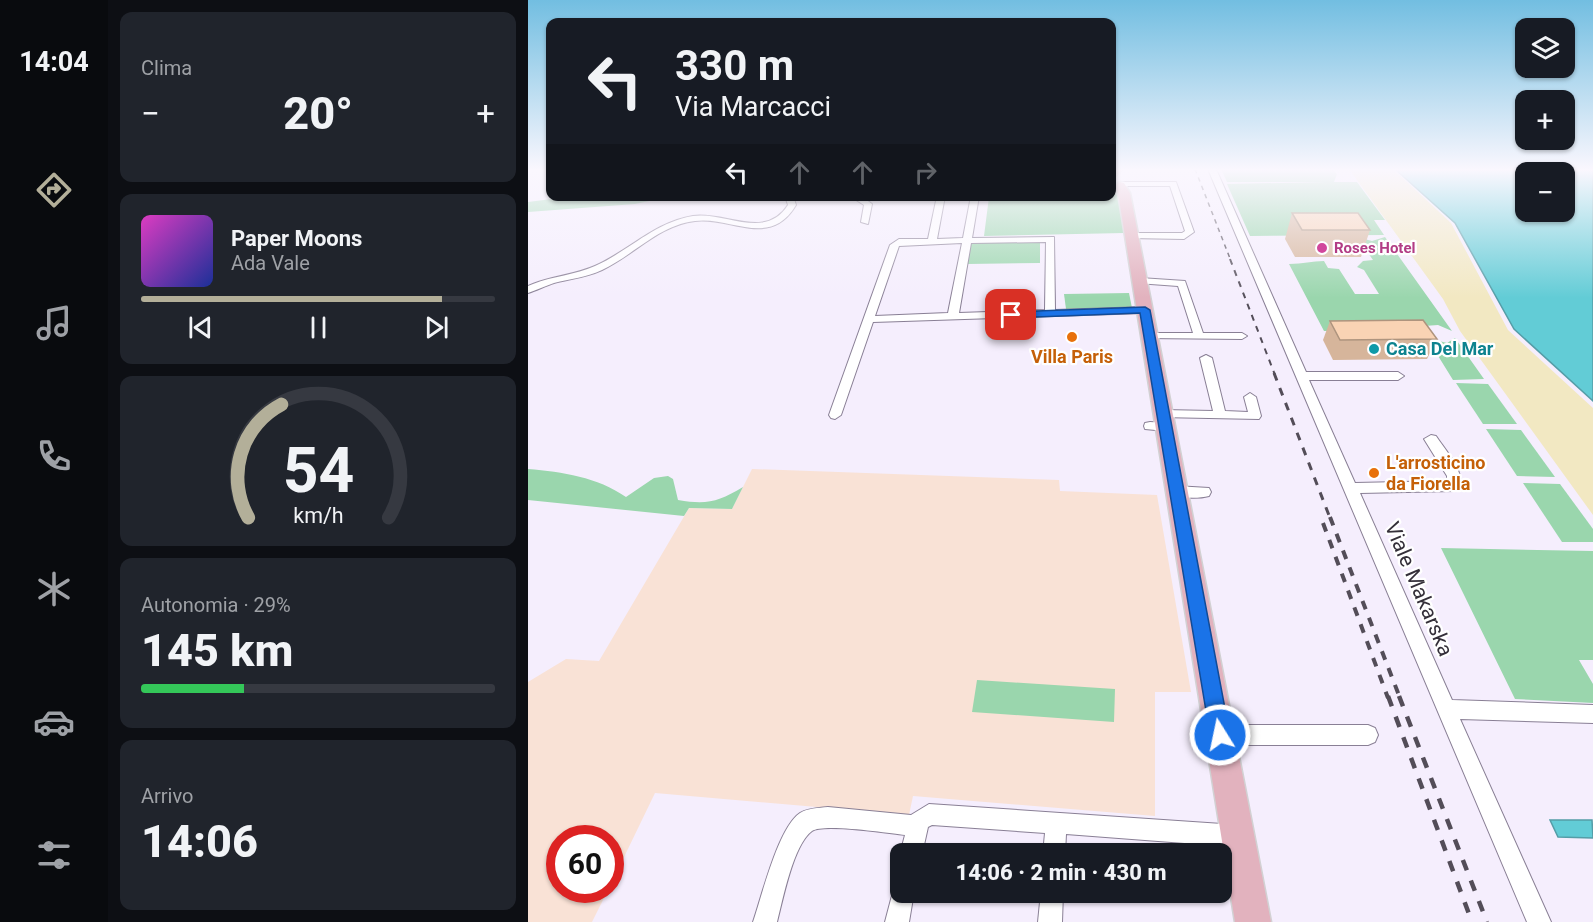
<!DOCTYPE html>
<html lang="it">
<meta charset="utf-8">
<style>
body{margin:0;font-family:Roboto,sans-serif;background:#20242c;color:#f1f3f6;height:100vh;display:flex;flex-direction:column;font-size:22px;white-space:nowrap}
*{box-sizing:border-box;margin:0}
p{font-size:20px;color:#9ea1a6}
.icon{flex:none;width:33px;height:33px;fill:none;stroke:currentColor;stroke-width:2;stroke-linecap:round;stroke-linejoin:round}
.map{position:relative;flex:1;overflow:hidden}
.details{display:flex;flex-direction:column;gap:12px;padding:12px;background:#0d0f14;width:420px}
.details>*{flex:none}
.guide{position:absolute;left:18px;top:18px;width:570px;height:183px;border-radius:12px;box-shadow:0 2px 4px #0004;background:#171b24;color:#f1f3f6;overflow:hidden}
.fabs{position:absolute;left:987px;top:18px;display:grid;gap:12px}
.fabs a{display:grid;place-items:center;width:60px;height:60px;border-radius:12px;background:#171b24;box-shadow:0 2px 4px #0004;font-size:30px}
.speed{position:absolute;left:18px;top:825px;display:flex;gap:12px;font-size:30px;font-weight:700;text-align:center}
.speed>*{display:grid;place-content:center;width:78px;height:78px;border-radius:50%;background:#171b24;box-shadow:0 2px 4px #0004;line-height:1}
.speed .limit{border:9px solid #d22;background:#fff;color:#111}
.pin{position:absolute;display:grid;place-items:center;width:51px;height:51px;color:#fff;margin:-26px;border-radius:12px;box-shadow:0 3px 9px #0006}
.me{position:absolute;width:66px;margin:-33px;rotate:350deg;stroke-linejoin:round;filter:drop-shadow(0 0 4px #0008)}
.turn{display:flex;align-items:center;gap:21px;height:126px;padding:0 30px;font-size:27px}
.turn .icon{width:78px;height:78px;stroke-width:2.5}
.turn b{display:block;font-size:42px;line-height:51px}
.lanes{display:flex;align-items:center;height:57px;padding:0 30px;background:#0003;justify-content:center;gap:30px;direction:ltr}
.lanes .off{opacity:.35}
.big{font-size:45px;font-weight:800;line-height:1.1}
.details .tile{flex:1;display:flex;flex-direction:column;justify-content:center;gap:9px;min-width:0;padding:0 21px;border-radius:12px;background:#20242c}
.details .dial{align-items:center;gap:0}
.dial svg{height:156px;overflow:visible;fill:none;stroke:#363941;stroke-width:7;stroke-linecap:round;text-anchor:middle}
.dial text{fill:#f1f3f6;stroke:none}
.song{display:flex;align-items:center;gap:18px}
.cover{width:72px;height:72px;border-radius:9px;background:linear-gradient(135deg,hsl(310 70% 55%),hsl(230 70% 35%))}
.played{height:6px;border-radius:3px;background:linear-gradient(90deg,#b3af99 85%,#363941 85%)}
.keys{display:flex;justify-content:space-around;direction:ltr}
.heat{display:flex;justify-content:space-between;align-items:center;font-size:33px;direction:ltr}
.charge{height:9px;border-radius:4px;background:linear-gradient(90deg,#34c759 29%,#363941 0)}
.trip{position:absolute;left:362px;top:843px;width:342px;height:60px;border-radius:12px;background:#171b24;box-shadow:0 2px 4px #0004;font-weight:800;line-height:60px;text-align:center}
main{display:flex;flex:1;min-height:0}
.tab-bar{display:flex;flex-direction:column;width:108px;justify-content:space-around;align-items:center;background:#090b0e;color:#9ea1a6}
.tab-bar .icon{width:42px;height:42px}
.tab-bar .on{color:#b3af99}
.tab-bar b{font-size:27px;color:#f1f3f6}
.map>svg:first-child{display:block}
.industrial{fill:#f9e2d6}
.green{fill:#9ad6ad}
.sand{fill:#f2e8c2}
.water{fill:#62ccd6;stroke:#549da7;stroke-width:1.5;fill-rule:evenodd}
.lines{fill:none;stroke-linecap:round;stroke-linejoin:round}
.minor-casing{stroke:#897f95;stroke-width:2}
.primary-casing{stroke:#d2d1d3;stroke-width:3}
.minor{fill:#fff;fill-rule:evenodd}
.primary{fill:#e2b2be;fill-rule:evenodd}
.rail-far4{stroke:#534d58;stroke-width:1.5;stroke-dasharray:4.5 4.5;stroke-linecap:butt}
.rail-far3{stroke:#534d58;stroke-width:2;stroke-dasharray:6 6;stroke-linecap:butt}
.rail-far2{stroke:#534d58;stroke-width:3;stroke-dasharray:8 8;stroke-linecap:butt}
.rail-far1{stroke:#534d58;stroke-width:4;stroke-dasharray:9 9;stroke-linecap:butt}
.rail{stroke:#534d58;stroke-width:4.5;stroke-dasharray:11 11;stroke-linecap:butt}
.wall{fill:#d6b59b}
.building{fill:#f9d3b4;stroke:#ae947e;stroke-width:1.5}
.route{fill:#1a73e8;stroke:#114b97;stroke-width:1.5}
.hotel-dot{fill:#d1479c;stroke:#fff;stroke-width:2}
.food-dot{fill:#e8710a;stroke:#fff;stroke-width:2}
.culture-dot{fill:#0f9aa8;stroke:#fff;stroke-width:2}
.labels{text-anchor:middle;stroke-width:4.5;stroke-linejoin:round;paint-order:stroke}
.far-hotel-label{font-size:15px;font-weight:bold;fill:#b23c85;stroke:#fff;text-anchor:start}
.culture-label{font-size:18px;font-weight:bold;fill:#0d838f;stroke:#fff;text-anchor:start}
.food-label{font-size:18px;font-weight:bold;fill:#c56008;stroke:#fff}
.near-street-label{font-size:21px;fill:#342f39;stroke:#fff}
</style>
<main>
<nav class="tab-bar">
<b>14:04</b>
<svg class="icon on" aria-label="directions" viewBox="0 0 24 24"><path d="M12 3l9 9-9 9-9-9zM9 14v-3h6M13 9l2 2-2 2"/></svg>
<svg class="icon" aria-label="music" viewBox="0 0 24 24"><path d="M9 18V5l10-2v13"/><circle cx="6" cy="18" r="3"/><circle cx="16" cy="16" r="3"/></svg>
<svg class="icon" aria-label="phone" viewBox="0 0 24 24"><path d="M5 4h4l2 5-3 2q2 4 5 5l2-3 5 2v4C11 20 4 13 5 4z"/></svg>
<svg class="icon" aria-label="climate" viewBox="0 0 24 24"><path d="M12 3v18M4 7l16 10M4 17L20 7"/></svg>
<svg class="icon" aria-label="car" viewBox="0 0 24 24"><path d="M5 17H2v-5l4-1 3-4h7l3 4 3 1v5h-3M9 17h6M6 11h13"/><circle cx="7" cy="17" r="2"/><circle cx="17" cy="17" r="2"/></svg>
<svg class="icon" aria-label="filters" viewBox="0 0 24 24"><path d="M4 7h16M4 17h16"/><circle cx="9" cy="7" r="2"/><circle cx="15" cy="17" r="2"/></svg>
</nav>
<section class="details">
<div class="tile"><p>Clima</p>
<div class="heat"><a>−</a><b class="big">20°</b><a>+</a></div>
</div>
<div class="tile">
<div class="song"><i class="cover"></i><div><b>Paper Moons</b><p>Ada Vale</p></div></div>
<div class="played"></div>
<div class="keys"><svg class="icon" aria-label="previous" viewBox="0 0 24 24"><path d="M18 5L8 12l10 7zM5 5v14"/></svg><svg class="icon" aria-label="pause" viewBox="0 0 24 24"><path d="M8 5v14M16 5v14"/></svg><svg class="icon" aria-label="next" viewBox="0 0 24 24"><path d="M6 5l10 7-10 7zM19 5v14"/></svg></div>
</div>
<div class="tile dial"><svg viewBox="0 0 100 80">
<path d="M14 69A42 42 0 1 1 86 69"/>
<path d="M14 69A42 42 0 0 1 31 11" stroke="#b3af99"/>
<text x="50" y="56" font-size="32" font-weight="700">54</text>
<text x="50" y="72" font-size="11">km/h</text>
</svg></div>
<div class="tile"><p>Autonomia · 29%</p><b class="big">145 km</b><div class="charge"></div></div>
<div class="tile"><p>Arrivo</p><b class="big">14:06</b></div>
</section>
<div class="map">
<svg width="1065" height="922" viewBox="0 0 1065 922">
<rect width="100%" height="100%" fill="#f5eefd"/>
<polygon class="industrial" points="224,469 531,480 532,491 629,495 663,692 627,692 627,816 385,796 381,815 127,793 83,884 82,838 32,838 32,890 80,890 64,922 0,922 0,682 38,659 71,661 161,508 204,509"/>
<g class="green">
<polygon points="693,169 805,169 809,174 806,182 829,182 857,220 846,220 856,235 722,236 699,184 798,182 699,182"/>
<polygon points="584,191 590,196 596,233 456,236 461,197 584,196"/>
<polygon points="39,197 69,197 65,198 89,200 140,197 107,204 0,212 0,202"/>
<path d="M829 237 844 241 857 237 924 331 910 325 896 326 892 330 796 331 761 264C775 264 784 261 796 261L800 268 811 269 827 294H851L836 270 829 267 835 261 845 260Z"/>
<polygon points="512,240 512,263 439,264 443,241"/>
<polygon points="601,293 604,308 538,309 536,294"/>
<polygon points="899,338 919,343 927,338 956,379 925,380"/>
<polygon points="928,383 960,384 989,424 955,424"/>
<polygon points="958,429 993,430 1027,477 989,476"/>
<path d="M0 469C35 472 69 477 98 497L126 478 140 476 145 479 150 500C179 505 190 502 215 487L204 509 161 508 156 516 0 500Z"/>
<polygon points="995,483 1032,484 1065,529 1065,542 1034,542"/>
<polygon points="913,548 1065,551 1065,660 1051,660 1065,684 1065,703 987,699"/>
<polygon points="449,680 587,689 586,722 444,712"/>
</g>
<polygon class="sand" points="821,169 865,169 923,223 980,330 1065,408 1065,515 932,331 915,299"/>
<g class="water">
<path d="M867 169H1065V401L986 329 927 223ZM998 172H1036V212H998Z"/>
<polygon points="1022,820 1064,820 1065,838 1030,837"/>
</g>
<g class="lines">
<defs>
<g id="minor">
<path d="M680 169H688L778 372H870L876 376 870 380H781L827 483 919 481V476L896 439 903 435 908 436C917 450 939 473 931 490L926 491 832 493 924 700 1065 705V723L932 719 1023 922H999Z"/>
<polygon points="592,182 648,182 666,232 656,239 601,238 600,236 604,233 654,233 657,231 642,186 595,186 591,184"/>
<path d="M257 196H265L268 205C242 249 203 216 167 221 131 225 106 255 74 270 59 277 42 279 26 283 17 286 9 290 0 293V286L5 284C25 276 47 275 67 266 101 251 127 222 165 216 197 211 237 241 260 205Z"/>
<polygon points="322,196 333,196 344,204 340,224 333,222 336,205"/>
<path d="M409 196H417L409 239 435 238 443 196H451L444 238 526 237 527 310 617 307 622 310 617 313 345 322 313 415 307 419 303 418 301 415 362 245 371 239H400ZM518 242 517 310 431 313 443 243ZM434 243 420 313 347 316 371 246Z"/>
<polygon points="612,278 657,281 675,333 714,333 719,336 714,339 617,338 616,336 621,333 665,333 650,286 609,283 609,279"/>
<polygon points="678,355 684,358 697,411 720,412 716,397 722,393 728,397 733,416 731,419 631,417 629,414 631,411 635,410 685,411 672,358"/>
<polygon points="622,422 638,423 644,427 638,431 617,429 616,426 617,423"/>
<path d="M647 486 681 488 683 492 681 496C670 499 653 498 642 495L640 491 642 487Z"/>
<polygon points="692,725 840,725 847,728 850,735 847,742 840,745 692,745 685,742 682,735 685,728"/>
<path d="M401 804 709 825 717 828 720 836 717 844 709 847 538 834 537 854H515L517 833 404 825 400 827 394 854H372L377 835C360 833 295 823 284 831 265 845 255 899 249 922H225C234 896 250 828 272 813 280 808 290 808 300 807L383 815Z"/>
<polygon points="372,882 372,892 386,892 381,922 357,922 367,884"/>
<polygon points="513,892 535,892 534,922 510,922"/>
</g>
<g id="primary">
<polygon points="584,169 596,169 584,178"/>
<polygon points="592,182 596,183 602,193 743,922 707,922 597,236 590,193 586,186"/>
</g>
</defs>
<use href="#minor" class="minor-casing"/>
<use href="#primary" class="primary-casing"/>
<use href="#minor" class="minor"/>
<use href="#primary" class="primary"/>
<polyline class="rail-far4" points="667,169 703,261"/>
<polyline class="rail-far3" points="702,259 747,375"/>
<polyline class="rail-far2" points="746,373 802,518"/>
<g class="rail-far1">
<polyline points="802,517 872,698"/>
<polyline points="795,523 860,698"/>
</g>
<g class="rail">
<polyline points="860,696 944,922"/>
<polyline points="871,696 959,922"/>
</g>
</g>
<g class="wall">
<polygon points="764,213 842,230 833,257 767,257 757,239"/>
<polygon points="802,321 909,339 899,359 805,360 795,340"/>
</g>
<g class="building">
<polygon points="764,213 830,213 842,230 774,230"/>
<polygon points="895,320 909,339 812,340 802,321"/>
</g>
<linearGradient id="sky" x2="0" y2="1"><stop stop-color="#72bee1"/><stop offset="0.57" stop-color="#faf7fe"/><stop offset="1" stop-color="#faf7fe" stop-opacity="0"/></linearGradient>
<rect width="1065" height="298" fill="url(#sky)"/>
<polygon class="route" points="617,307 622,310 702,735 699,742 692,745 685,742 682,735 612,313 483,318 478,315 483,312"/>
<circle class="hotel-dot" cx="794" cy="248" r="6"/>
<g class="food-dot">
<circle cx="544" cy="337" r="6"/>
<circle cx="846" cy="473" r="6"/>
</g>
<circle class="culture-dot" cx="846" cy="349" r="6"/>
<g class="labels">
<g class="far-hotel-label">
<text x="806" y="253">Roses Hotel</text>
</g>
<g class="culture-label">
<text x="858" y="355">Casa Del Mar</text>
</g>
<g class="food-label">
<text x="544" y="363">Villa Paris</text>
<text x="858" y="469" text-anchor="start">L'arrosticino<tspan x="858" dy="21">da Fiorella</tspan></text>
</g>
<g class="near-street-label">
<text transform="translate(891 589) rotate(67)" y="7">Viale Makarska</text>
</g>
</g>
</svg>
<div class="fabs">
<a><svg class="icon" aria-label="layers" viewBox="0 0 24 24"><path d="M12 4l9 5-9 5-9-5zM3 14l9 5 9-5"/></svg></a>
<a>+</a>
<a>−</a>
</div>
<div class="speed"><div class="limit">60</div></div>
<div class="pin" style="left:483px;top:315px;background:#d93025"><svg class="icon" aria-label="arrive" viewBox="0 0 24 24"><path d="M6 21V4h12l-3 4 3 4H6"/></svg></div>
<svg class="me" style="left:692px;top:735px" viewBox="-20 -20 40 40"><circle r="17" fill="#1a73e8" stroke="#fff" stroke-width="3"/><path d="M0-11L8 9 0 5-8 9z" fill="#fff"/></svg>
<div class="trip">14:06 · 2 min · 430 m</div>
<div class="guide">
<div class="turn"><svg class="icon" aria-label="left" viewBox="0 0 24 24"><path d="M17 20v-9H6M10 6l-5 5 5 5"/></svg><div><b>330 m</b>Via Marcacci</div></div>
<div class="lanes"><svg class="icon" aria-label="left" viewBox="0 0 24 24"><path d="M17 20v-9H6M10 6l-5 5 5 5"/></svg><svg class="icon off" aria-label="ahead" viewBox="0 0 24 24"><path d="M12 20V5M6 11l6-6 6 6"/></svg><svg class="icon off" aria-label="ahead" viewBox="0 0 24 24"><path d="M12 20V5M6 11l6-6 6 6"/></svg><svg class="icon off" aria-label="right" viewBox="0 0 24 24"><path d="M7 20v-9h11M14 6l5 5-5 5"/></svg></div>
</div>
</div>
</main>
